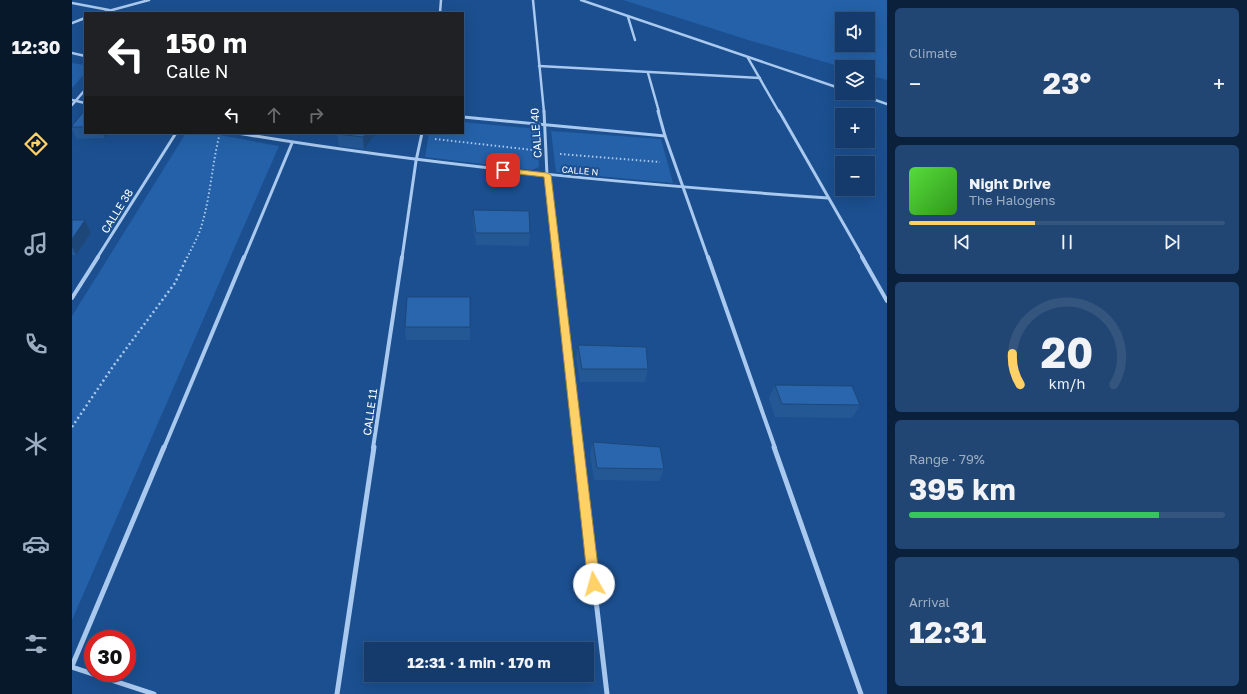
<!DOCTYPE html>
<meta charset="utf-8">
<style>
body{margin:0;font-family:"Golos Text",sans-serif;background:#214673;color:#f1f3f6;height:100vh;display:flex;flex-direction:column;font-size:15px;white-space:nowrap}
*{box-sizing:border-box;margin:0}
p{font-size:13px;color:#9dadc1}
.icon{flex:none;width:22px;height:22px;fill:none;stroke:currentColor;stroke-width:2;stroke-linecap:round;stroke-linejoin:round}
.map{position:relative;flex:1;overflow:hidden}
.sheet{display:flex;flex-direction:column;gap:8px;padding:8px;background:#0b203b;width:360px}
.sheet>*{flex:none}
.top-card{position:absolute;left:12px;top:12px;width:380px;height:122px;border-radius:0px;box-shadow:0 4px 16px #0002,0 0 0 1px #33557e;background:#202124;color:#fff;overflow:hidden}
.buttons{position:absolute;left:763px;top:12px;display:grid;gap:8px}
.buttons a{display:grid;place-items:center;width:40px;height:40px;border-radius:0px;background:#143b6b;box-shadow:0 4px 16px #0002,0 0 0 1px #33557e;font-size:20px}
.speed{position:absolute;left:12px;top:630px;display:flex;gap:8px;font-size:20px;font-weight:700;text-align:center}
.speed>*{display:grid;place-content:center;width:52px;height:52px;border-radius:50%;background:#143b6b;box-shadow:0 4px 16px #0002,0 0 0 1px #33557e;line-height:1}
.speed .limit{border:6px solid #d22;background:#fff;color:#111}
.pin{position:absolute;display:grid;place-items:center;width:34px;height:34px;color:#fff;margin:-17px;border-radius:8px;box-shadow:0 2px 6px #0006}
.me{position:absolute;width:44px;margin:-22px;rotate:353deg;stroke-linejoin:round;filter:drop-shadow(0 0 3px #0008)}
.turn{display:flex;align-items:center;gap:14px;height:84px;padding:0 16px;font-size:18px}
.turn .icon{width:52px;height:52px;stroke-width:2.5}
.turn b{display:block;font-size:28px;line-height:34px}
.lanes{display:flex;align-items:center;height:38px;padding:0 16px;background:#0003;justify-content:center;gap:20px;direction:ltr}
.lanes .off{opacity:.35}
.big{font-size:30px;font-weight:700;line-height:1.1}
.sheet .widget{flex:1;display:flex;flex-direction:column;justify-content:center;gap:6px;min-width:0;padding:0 14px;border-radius:6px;background:#214673}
.sheet .dial{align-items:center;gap:0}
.dial svg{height:104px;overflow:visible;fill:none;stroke:#33557e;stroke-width:7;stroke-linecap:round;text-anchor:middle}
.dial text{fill:#f1f3f6;stroke:none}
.song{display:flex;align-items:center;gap:12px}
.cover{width:48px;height:48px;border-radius:6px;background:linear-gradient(135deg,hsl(110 70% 55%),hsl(110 70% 35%))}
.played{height:4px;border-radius:2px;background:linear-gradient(90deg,#ffd166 40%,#33557e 40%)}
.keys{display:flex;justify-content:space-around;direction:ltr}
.heat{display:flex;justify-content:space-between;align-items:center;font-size:22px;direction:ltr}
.charge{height:6px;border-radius:3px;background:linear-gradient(90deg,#34c759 79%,#33557e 0)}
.trip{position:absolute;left:292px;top:642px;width:230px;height:40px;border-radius:0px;background:#143b6b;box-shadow:0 4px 16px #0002,0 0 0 1px #33557e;font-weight:700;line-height:40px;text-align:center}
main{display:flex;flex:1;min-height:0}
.tabs{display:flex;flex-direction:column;width:72px;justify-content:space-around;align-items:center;background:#08182b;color:#9dadc1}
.tabs .icon{width:28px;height:28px}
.tabs .active{color:#ffd166}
.tabs b{font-size:18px;color:#f1f3f6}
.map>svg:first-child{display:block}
.green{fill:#2461a8;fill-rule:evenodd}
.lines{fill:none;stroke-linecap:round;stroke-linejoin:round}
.path-far1{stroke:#a9c9ee;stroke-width:2;stroke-dasharray:1.5 2.5;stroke-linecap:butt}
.path{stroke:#a9c9ee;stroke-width:2.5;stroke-dasharray:2 3;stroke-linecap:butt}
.minor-far3{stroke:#a9c9ee;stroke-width:2.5}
.minor-far2{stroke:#a9c9ee;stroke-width:3}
.minor-far1{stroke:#a9c9ee;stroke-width:4}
.minor{stroke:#a9c9ee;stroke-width:5}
.wall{fill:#245895}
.shaded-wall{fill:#1d4779}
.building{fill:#2a66ad;stroke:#1d4779}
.route{fill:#ffd166;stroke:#a68842}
.labels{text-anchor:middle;stroke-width:4;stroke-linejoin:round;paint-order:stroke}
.far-street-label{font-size:9px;fill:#fff;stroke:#1b4f8f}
.street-label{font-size:11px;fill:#fff;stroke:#1b4f8f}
</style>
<main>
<nav class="tabs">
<b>12:30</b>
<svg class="icon active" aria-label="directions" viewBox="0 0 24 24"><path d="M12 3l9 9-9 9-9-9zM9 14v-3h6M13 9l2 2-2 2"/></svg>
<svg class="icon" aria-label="music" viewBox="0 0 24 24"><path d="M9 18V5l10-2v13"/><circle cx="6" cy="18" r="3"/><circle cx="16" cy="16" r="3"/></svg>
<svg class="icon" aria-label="phone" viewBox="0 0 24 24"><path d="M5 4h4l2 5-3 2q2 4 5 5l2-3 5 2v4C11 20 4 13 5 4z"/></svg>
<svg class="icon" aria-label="climate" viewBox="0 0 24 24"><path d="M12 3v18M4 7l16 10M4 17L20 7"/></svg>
<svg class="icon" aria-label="car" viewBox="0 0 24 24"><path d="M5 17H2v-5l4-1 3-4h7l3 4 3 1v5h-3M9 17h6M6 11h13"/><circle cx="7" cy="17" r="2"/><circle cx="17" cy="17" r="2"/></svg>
<svg class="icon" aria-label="filters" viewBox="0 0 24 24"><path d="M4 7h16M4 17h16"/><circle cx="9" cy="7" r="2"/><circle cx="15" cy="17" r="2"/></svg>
</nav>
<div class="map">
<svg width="815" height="694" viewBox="0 0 815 694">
<rect width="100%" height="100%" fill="#1b4f8f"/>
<g class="green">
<path d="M551 0H815V80L796 75V67H770L676 40ZM770 19H796V45H770Z"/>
<polygon points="0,63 13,65 13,73 0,88"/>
<polygon points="391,122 466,129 467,167 460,170 353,157 357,133 391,133"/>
<polygon points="479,131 589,139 601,183 484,172"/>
<polygon points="114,133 136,133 207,146 0,620 0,316"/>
</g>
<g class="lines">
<g class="path-far1">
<polyline points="363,139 461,150"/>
<polyline points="488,154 588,162"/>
<path d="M115 258C120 247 127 236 130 224 139 194 140 163 148 133"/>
</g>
<polyline class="path" points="0,427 42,365 103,283 115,257"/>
<g class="minor-far3">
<polyline points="461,0 472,112"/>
<polyline points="509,0 770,89"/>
<polyline points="0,3 37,10"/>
<polyline points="29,13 77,0"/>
<polyline points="368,13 369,0"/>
<polyline points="556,17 563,40"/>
<polyline points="0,23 13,18"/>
<polyline points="0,53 13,56"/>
<polyline points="676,58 707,112"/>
<polyline points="467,66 688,78"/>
<polyline points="576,73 587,112"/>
<polyline points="783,93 815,104"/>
<polyline points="0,100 13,103"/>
<polyline points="0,105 13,90"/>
</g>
<g class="minor-far2">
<polyline points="472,111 475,175 485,258"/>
<polyline points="586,111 593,136 636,258"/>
<polyline points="707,111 791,258"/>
<polyline points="391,117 593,136"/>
<path d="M165 133C361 166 558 184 756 198"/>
<polyline points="25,258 104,133"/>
<polyline points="172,258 220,143"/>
<polyline points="330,258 344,161 350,133"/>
</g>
<g class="minor-far1">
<polyline points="485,257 507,448"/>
<polyline points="636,257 703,448"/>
<polyline points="790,257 815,301"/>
<polyline points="0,298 26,257"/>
<polyline points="92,448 172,257"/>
<polyline points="301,448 330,257"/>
</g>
<g class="minor">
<polyline points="506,447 535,694"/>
<polyline points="702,447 789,694"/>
<polyline points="0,666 92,447"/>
<polyline points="0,667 82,694"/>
<polyline points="265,694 302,447"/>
</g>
</g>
<g class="wall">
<polygon points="13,110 13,133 37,133 33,138 5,139 0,129 0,126"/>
<polygon points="266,133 304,133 292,149 267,146 265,134"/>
<polygon points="401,210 458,233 457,246 404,245 401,223"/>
<polygon points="0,220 13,220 19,233 4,255 0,255"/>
<polygon points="398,297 398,340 334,340 333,327"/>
<polygon points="506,345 576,369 573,382 508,382 504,358"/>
<polygon points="703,385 788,405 780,418 703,417 697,398"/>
<polygon points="521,442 592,469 587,481 522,480 518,454"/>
</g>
<g class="shaded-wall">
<polygon points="30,133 37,133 33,138"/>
<polygon points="294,133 304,133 292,149 291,137"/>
<polygon points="13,220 19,233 4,255 0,247 0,239"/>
</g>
<g class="building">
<polygon points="13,110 13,127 0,127 0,126"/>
<polygon points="266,133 294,133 291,137 265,134"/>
<polygon points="401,210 457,211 458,233 404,233"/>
<polygon points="0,220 13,220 0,239"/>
<polygon points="335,297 398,297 398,327 333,327"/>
<polygon points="506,345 574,347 576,369 510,369"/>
<polygon points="703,385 780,386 788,405 710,404"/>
<polygon points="521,442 588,447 592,469 525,468"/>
</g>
<polygon class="route" points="431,168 475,173 479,175 528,584 526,588 522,590 518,588 516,584 472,177 429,172 429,169"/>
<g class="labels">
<g class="far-street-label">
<text transform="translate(508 171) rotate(5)" y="3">CALLE N</text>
</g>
<g class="street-label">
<text transform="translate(464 133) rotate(-94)" y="4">CALLE 40</text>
<text transform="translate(45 211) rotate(-58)" y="4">CALLE 38</text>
<text transform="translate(298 412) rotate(-82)" y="4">CALLE 11</text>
</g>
</g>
</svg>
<div class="buttons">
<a><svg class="icon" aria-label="sound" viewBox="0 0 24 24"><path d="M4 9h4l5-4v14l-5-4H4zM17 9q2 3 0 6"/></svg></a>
<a><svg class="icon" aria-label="layers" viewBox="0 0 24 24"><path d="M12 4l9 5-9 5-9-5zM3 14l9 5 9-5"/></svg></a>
<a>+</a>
<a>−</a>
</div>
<div class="speed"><div class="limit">30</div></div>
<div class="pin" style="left:431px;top:170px;background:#d93025"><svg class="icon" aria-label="arrive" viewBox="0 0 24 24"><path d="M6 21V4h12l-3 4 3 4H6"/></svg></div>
<svg class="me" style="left:522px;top:584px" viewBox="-20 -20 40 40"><circle r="19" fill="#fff"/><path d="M0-13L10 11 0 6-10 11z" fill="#ffd166"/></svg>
<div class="trip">12:31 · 1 min · 170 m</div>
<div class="top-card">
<div class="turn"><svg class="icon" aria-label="left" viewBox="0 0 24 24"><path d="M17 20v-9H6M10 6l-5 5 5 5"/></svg><div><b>150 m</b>Calle N</div></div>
<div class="lanes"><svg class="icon" aria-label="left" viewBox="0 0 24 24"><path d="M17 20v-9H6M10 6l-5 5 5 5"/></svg><svg class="icon off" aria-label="ahead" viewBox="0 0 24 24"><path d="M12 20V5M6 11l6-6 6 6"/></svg><svg class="icon off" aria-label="right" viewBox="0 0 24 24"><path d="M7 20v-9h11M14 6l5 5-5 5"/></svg></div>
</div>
</div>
<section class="sheet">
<div class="widget"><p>Climate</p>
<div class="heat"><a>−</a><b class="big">23°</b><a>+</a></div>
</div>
<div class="widget">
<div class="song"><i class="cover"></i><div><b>Night Drive</b><p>The Halogens</p></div></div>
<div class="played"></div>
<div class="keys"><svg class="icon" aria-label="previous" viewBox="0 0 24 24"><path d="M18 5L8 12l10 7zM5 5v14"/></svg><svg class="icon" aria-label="pause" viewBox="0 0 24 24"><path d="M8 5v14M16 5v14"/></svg><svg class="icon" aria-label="next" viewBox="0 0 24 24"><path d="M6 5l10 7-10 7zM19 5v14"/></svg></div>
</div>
<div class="widget dial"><svg viewBox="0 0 100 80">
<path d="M14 69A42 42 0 1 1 86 69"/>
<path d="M14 69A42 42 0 0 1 8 45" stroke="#ffd166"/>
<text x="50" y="56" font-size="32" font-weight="700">20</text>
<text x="50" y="72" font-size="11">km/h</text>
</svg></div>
<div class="widget"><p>Range · 79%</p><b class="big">395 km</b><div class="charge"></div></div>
<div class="widget"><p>Arrival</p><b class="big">12:31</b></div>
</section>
</main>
